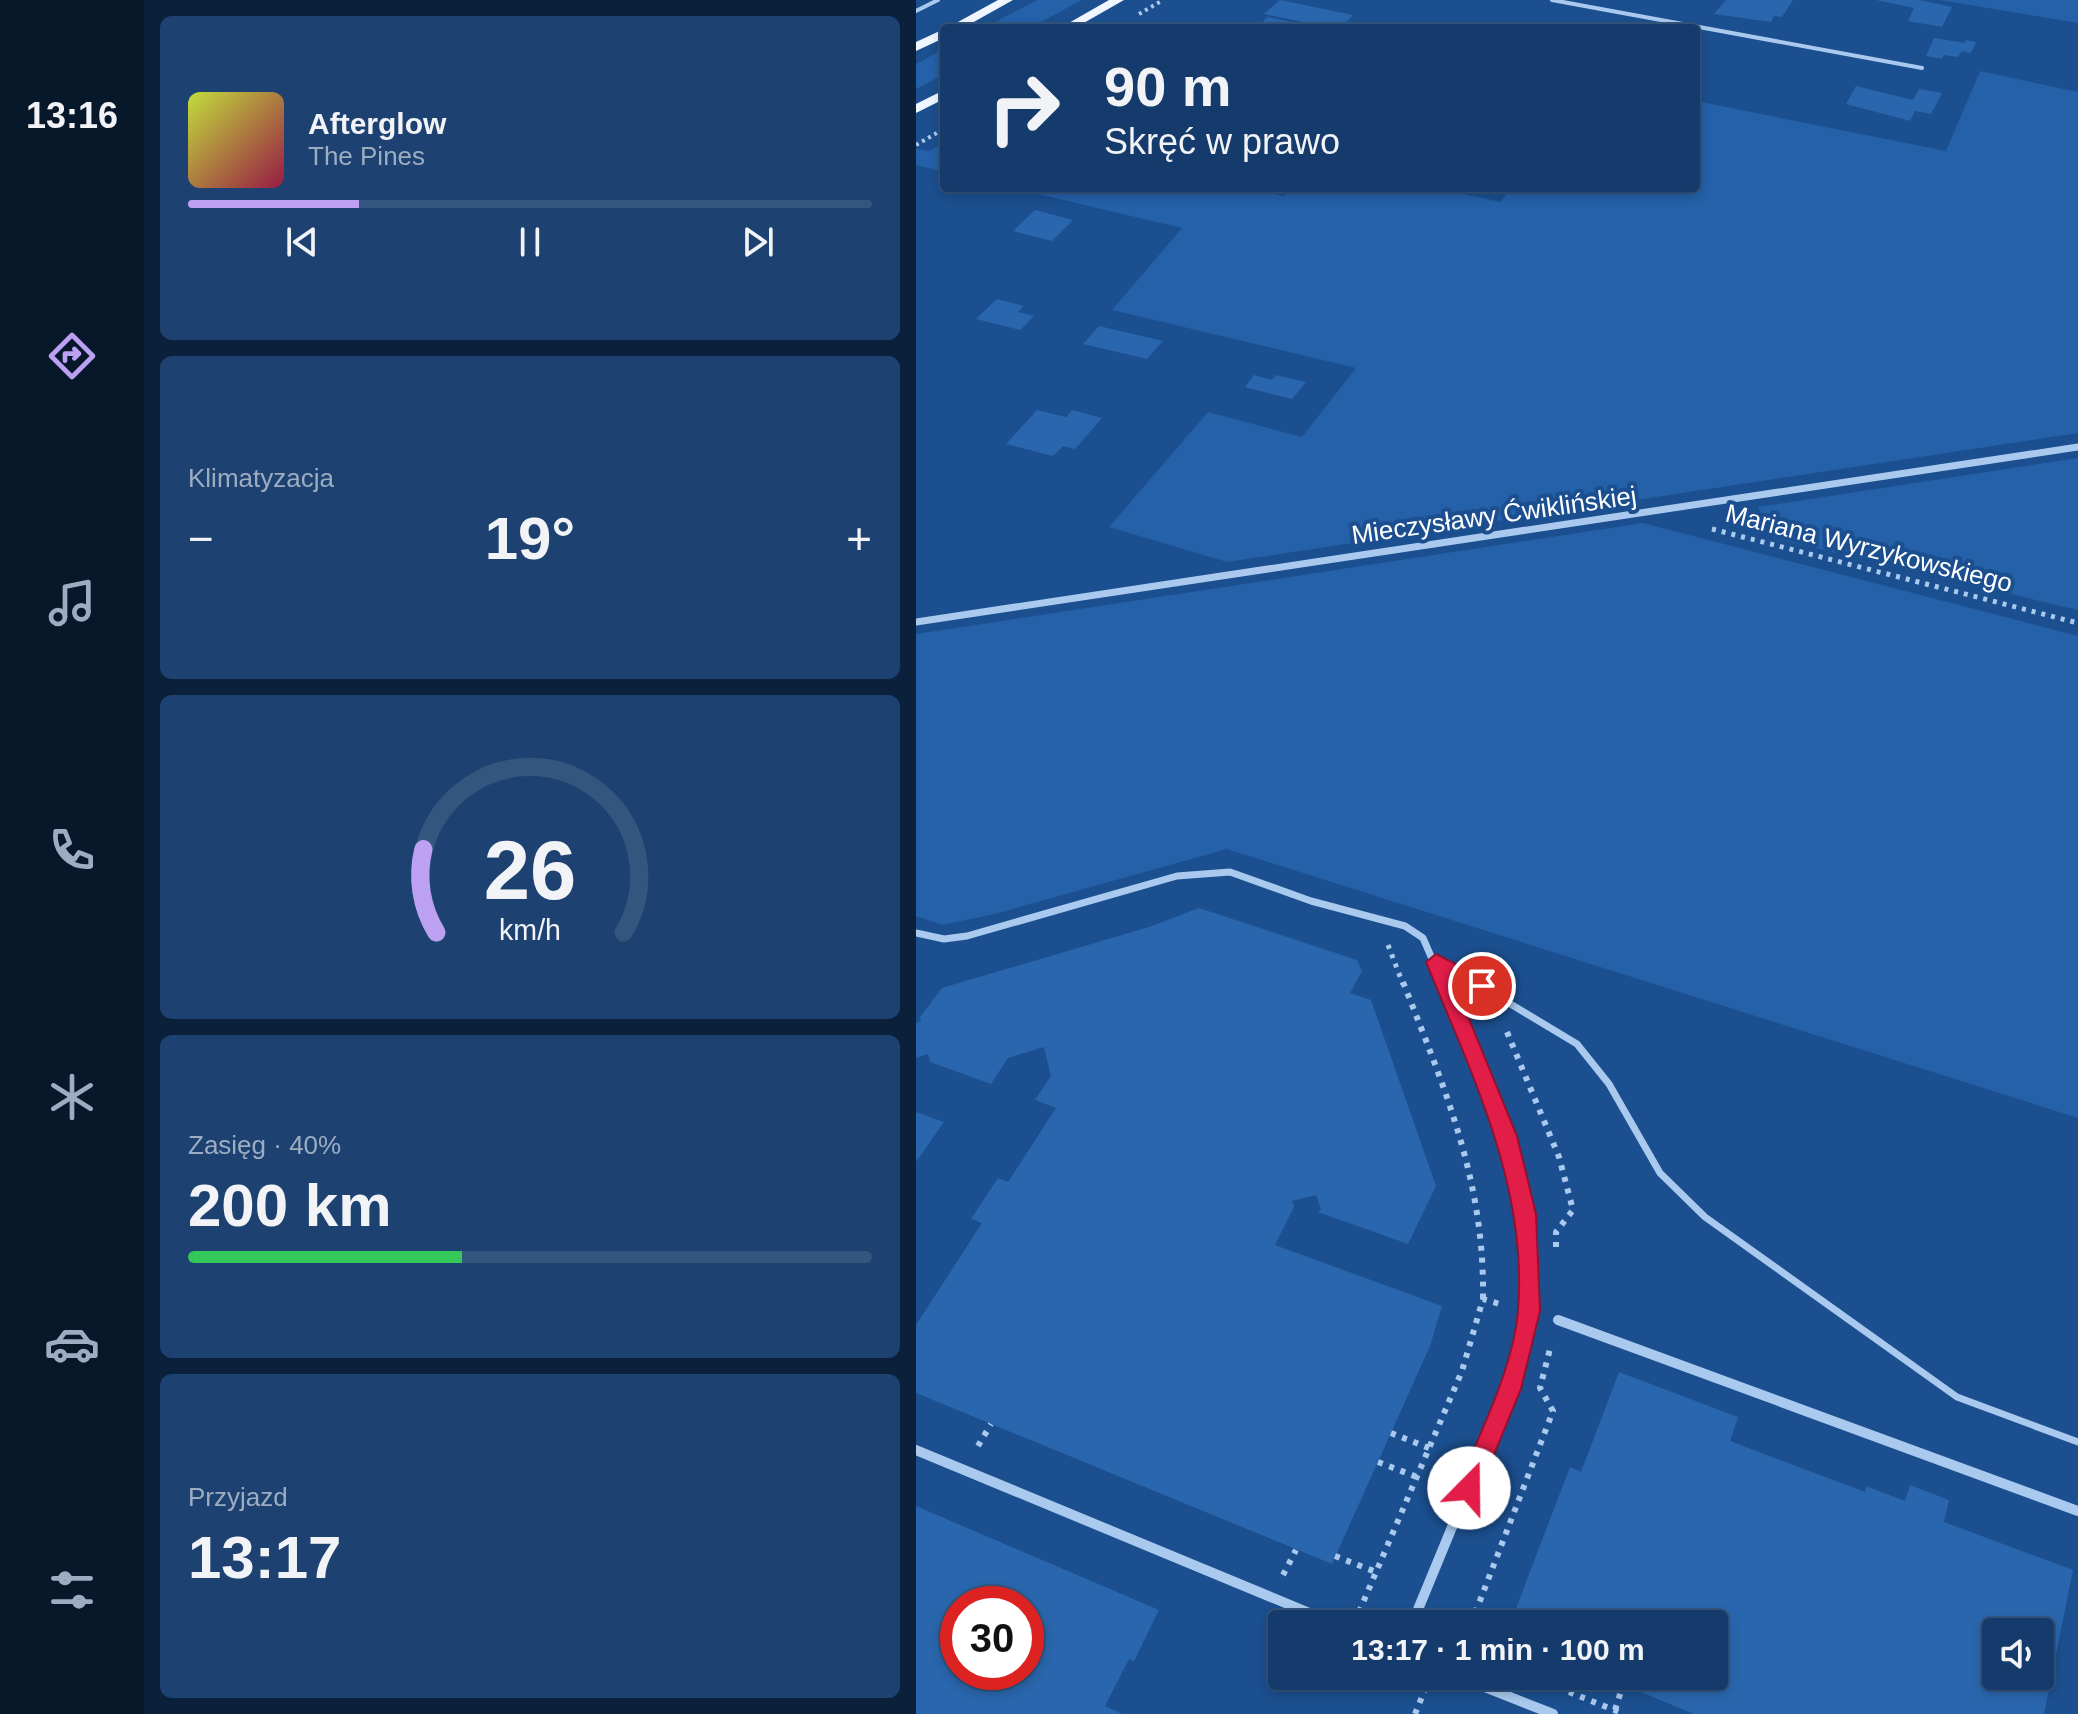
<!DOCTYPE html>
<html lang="pl">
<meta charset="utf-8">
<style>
body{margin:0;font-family:Arial,sans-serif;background:#1d4271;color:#f1f3f6;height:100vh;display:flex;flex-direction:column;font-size:30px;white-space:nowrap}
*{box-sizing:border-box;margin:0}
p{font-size:26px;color:#9dadc1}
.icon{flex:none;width:44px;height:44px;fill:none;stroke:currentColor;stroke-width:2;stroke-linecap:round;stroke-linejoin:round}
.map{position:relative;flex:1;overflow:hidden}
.panel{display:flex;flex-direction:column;gap:16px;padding:16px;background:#0b203b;width:772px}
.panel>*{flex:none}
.top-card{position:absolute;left:24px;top:24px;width:760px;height:168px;border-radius:8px;box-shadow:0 4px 12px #0003,0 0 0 2px #33557e;background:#143b6b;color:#f1f3f6;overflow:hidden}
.fabs{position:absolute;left:1066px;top:1618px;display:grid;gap:16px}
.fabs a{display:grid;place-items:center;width:72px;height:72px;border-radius:8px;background:#143b6b;box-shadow:0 4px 12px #0003,0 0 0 2px #33557e;font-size:40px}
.speed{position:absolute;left:24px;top:1586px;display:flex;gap:16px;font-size:40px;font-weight:700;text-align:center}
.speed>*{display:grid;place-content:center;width:104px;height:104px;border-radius:50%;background:#143b6b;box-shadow:0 4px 12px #0003,0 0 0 2px #33557e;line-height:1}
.speed .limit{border:12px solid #d22;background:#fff;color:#111}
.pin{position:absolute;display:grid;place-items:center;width:68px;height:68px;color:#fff;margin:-34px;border:4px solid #fff;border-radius:50%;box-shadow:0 2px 8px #0007}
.me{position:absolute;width:88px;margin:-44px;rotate:22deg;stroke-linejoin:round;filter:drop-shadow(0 0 6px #0008)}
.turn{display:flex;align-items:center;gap:28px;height:168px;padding:0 32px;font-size:36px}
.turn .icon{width:104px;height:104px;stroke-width:2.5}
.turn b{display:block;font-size:56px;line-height:68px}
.big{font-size:60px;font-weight:600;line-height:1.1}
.panel .widget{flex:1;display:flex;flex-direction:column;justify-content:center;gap:12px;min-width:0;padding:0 28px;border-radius:12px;background:#1d4271}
.panel .dial{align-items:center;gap:0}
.dial svg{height:208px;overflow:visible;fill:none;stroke:#33557e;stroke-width:7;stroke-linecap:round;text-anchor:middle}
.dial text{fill:#f1f3f6;stroke:none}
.song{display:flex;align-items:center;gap:24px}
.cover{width:96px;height:96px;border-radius:12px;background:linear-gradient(135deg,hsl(70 70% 55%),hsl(340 70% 35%))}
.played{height:8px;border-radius:4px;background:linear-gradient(90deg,#bca0f2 25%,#33557e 25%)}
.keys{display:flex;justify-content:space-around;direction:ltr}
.heat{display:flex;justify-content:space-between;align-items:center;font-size:44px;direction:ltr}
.charge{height:12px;border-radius:6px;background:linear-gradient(90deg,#34c759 40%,#33557e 0)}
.trip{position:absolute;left:352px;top:1610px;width:460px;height:80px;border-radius:8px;background:#143b6b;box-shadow:0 4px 12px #0003,0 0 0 2px #33557e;font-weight:600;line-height:80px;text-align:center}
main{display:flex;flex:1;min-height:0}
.tab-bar{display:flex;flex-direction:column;width:144px;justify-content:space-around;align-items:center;background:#08182b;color:#9dadc1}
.tab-bar .icon{width:56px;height:56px}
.tab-bar .active{color:#bca0f2}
.tab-bar b{font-size:36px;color:#f1f3f6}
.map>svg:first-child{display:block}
.green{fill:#2461a8}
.building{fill:#2a66ad;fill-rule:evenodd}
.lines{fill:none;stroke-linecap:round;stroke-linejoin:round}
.path-far2{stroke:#a9c9ee;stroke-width:4;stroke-dasharray:3 4;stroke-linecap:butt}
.path-far1{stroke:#a9c9ee;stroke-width:5;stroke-dasharray:4 6;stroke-linecap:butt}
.path{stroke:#a9c9ee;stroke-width:6;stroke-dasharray:5 7;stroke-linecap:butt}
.lane-far2{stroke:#a9c9ee;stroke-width:4}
.lane-far1{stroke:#a9c9ee;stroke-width:6}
.lane{stroke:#a9c9ee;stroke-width:7}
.street-far1{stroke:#a9c9ee;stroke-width:7}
.street{stroke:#a9c9ee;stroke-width:10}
.primary{fill:#f0f6ff;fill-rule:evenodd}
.route{fill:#e11d48;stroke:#92132f;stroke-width:2}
.labels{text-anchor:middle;stroke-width:8;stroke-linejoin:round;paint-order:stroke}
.street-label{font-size:26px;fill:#fff;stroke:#1b4f8f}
</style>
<main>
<nav class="tab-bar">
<b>13:16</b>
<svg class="icon active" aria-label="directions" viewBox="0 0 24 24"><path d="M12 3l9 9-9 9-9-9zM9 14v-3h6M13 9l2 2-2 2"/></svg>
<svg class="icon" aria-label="music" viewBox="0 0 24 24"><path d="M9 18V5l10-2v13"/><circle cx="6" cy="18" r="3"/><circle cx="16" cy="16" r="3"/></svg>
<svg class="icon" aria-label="phone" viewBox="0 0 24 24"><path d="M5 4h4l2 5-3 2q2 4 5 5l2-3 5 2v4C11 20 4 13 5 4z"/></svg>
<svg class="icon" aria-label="climate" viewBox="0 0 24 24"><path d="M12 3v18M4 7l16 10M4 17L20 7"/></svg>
<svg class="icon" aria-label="car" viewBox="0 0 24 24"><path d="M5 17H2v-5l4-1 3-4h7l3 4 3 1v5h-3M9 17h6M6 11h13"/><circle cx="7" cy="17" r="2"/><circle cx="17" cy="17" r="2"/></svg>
<svg class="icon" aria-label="filters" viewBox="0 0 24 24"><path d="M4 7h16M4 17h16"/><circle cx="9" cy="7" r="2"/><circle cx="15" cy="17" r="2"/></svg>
</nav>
<section class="panel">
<div class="widget">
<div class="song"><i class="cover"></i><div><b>Afterglow</b><p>The Pines</p></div></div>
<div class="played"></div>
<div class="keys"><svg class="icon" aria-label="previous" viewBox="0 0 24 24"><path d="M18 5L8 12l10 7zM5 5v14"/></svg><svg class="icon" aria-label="pause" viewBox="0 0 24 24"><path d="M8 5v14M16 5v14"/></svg><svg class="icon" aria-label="next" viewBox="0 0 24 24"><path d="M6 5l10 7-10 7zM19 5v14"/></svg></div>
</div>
<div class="widget"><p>Klimatyzacja</p>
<div class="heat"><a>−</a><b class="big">19°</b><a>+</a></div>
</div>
<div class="widget dial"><svg viewBox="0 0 100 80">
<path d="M14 69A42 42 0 1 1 86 69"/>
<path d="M14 69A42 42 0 0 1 9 37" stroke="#bca0f2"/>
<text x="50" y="56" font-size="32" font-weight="700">26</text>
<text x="50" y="72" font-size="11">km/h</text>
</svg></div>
<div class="widget"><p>Zasięg · 40%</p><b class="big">200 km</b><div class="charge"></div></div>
<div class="widget"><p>Przyjazd</p><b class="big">13:17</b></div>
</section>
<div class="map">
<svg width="1162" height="1714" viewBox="0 0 1162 1714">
<rect width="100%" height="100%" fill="#1b4f8f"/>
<g class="green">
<polygon points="121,0 166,0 114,28 68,28"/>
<polygon points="1024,0 1162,0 1162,23"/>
<polygon points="28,49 28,74 0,89 0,64"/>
<polygon points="1064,71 1162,92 1162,433 311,562 193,527 292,412 386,437 440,368 196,310 266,228 97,188 329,188 368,196 376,188 521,188 585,202 594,188 780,188 780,101 1030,151"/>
<polygon points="28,143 28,172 0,165 0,149 13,151"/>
<polygon points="1162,458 1162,610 857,538 842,507"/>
<polygon points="727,523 1162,636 1162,1118 311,849 79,914 26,925 0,916 0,634"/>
</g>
<g class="building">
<polygon points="364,0 437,15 425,28 415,28 348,14"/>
<polygon points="810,0 877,0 866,17 858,16 855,22 798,14"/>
<polygon points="960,0 1004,0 1036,7 1026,27 992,21 998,8"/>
<polygon points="351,17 381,23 377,28 343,26"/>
<polygon points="1018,38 1049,43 1050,40 1060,42 1055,53 1046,51 1042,57 1028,55 1026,59 1010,56"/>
<polygon points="940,86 997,100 1003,89 1026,93 1015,114 999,111 994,121 930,104"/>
<polygon points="119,210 157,220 136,241 97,231"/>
<polygon points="81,299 108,306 102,312 118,316 104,330 60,319"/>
<polygon points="183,326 247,341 231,359 167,344"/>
<polygon points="338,375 356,380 360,375 390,382 376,399 329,387"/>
<polygon points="121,410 150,417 156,410 186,418 159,449 147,446 137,456 90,444"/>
<polygon points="283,908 441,960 446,971 434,993 455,1000 520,1186 492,1244 402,1212 405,1209 400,1195 376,1201 378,1207 359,1245 526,1306 514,1346 416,1564 0,1393 0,1325 66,1223 55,1219 82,1178 92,1182 140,1108 119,1100 135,1076 128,1047 92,1058 75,1084 14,1062 12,1054 0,1058 0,1023 5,1021 4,1017 26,988 233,927"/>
<polygon points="0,1112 28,1122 0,1162"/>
<path d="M703 1372 822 1417 814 1441 949 1492 950 1486 989 1501 994 1485 1033 1500 1028 1522 1157 1570 1128 1714H778L686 1676H798V1624H594L654 1467 665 1472ZM1080 1632H1124V1676H1080Z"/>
<path d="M0 1506 243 1610 218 1661 213 1659 189 1706 206 1714H0ZM42 1604H110V1672H42Z"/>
</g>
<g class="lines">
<g class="path-far2">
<polyline points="223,14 247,0"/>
<polyline points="0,145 28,129"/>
</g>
<g class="path-far1">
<polyline points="796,529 1162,623"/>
<polyline points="472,945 487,984"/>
</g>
<g class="path">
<path d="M487 982C529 1089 569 1182 567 1299"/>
<polyline points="591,1032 643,1157 657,1210 640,1232 640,1252"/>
<polyline points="475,1433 513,1448"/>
<polyline points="62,1446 75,1424"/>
<polyline points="462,1462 501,1477"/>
<polyline points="419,1556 460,1572"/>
<polyline points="367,1575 380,1550"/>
<polyline points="443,1612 546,1371 567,1299 587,1305"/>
<polyline points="555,1624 637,1411 624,1388 635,1345"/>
<polyline points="653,1692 708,1714"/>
<polyline points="699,1710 707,1685"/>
<polyline points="499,1714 514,1677"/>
</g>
<g class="lane-far2">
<polyline points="636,0 1006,68"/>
<polyline points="0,11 22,0"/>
</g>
<polyline class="lane-far1" points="520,962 562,984"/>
<polyline class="lane" points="558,982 661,1044 693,1084 744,1173 789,1217 1041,1397 1162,1442"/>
<g class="street-far1">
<polyline points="0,622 1162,447"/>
<polyline points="0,933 28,939 51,936 261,876 314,872 395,901 489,926 507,938 527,984"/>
</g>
<g class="street">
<polyline points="642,1320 1162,1511"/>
<polyline points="0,1450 420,1624"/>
<polyline points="496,1624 593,1389 613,1311 609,1214 591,1136 526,982"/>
<polyline points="541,1676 637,1714"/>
</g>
<g class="primary">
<polygon points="82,0 97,0 47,28 31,28"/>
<polygon points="193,0 208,0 159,28 144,28"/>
<polygon points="28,29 28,38 0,51 0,42"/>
<polygon points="28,90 28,99 0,113 0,104"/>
</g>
</g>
<path class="route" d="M520 954 573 981 575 986 566 994 537 980 601 1136 620 1214 624 1311 605 1389 561 1496 553 1499 545 1496 541 1488C563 1436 598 1366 602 1310 612 1186 555 1073 510 962Z"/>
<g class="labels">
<g class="street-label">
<text transform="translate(578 515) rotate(-8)" y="9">Mieczysławy Ćwiklińskiej</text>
<text transform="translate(953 548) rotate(14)" y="9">Mariana Wyrzykowskiego</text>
</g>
</g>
</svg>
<div class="fabs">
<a><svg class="icon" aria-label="sound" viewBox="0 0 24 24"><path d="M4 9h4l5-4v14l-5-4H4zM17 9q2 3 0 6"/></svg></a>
</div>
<div class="speed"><div class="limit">30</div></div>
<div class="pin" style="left:566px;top:986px;background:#d93025"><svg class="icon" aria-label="arrive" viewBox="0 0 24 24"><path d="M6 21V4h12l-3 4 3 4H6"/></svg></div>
<svg class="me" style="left:553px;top:1488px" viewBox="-20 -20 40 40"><circle r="19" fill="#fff"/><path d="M0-13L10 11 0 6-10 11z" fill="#e11d48"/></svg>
<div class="trip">13:17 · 1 min · 100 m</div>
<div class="top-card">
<div class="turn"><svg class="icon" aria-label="right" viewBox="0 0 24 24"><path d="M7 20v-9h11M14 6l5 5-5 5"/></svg><div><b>90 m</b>Skręć w prawo</div></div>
</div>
</div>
</main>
